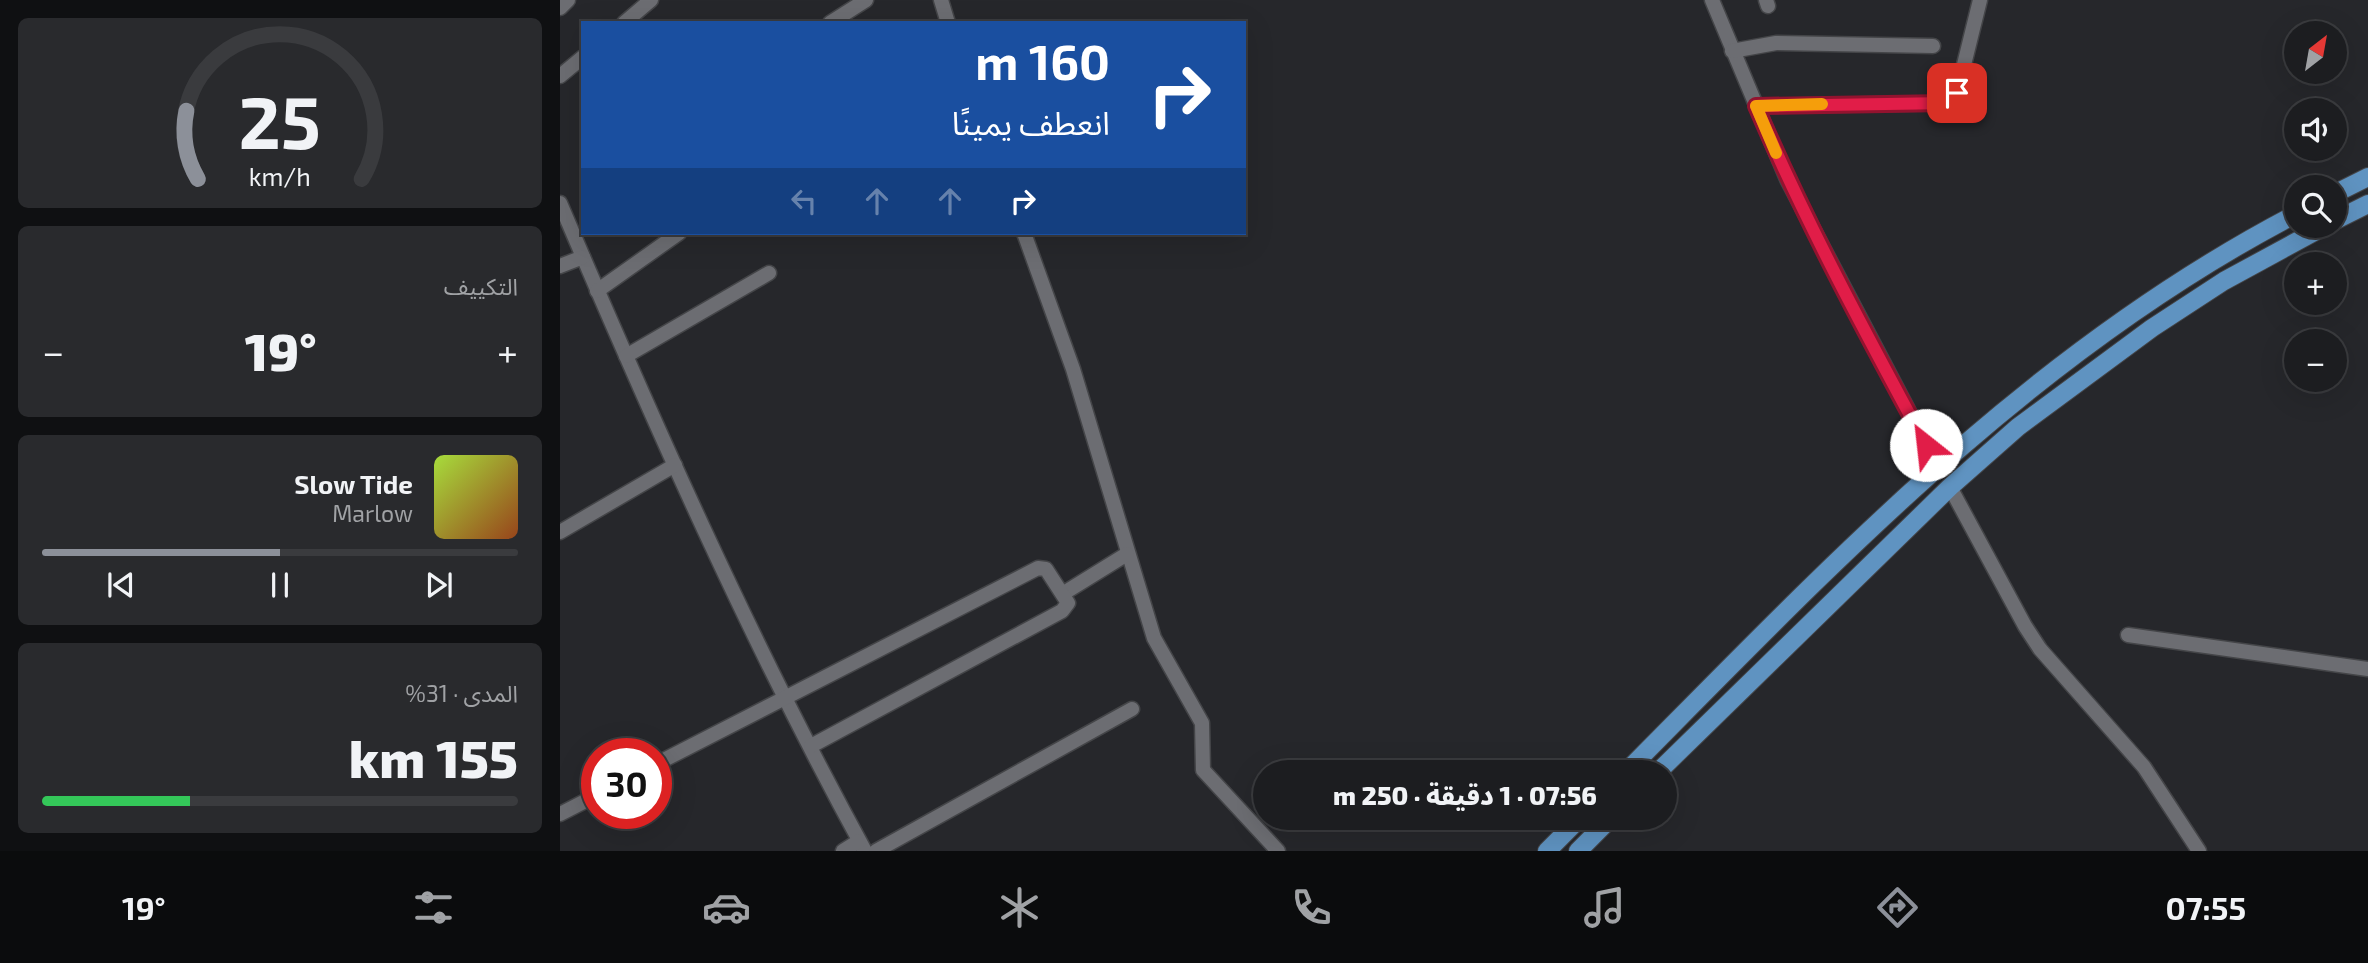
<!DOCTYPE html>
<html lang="ar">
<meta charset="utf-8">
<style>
body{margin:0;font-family:"Exo 2","Noto Sans Arabic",sans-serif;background:#292a2d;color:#f1f3f6;direction:rtl;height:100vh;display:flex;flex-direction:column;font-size:26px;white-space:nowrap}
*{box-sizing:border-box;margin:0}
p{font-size:23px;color:#a0a2a5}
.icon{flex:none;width:38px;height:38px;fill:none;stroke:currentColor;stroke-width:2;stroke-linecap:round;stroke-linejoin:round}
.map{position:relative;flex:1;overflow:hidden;direction:ltr}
.panel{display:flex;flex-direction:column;gap:18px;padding:18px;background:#0f1012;width:560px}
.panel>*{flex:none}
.hud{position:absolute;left:21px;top:21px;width:665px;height:214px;border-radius:0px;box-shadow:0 7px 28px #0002,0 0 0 2px #3a3b3e;direction:rtl;background:#1a4fa0;color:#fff;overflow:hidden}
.needle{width:46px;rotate:31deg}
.tools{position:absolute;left:1724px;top:21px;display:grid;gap:14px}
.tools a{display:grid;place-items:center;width:63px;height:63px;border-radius:50%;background:#1c1d20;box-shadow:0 7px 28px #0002,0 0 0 2px #3a3b3e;font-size:35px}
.speed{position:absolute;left:21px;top:738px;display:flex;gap:14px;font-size:35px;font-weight:700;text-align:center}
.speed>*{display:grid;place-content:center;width:91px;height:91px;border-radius:50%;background:#1c1d20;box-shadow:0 7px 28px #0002,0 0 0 2px #3a3b3e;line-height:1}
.speed .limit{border:10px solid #d22;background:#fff;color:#111}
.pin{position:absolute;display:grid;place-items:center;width:60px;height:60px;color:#fff;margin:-30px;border-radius:14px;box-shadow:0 4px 10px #0006}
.me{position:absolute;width:77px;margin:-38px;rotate:331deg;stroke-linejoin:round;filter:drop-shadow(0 0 5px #0008)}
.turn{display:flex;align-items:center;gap:24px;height:147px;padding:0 21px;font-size:32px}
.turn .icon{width:91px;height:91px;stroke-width:2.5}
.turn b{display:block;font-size:49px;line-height:60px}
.lanes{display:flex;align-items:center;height:66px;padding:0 21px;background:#0003;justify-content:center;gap:35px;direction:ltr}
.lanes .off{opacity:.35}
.big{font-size:52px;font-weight:800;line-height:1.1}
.panel .tile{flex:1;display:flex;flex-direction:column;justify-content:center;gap:10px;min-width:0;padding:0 24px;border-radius:10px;background:#292a2d}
.panel .dial{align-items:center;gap:0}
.dial svg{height:182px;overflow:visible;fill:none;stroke:#3a3b3e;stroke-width:7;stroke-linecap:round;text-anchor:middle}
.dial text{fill:#f1f3f6;stroke:none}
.song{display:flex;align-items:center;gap:21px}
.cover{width:84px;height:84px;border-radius:10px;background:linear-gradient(135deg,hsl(80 70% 55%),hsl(20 70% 35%))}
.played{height:7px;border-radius:4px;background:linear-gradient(90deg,#8c9099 50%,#3a3b3e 50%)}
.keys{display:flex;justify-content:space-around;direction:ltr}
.heat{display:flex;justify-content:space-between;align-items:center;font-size:38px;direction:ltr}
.charge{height:10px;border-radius:5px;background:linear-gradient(90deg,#34c759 31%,#3a3b3e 0)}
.trip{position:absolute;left:693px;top:760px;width:424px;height:70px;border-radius:35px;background:#1c1d20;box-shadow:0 7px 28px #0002,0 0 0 2px #3a3b3e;font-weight:800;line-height:70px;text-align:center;direction:rtl}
.menu{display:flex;height:112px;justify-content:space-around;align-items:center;background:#0b0c0d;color:#a0a2a5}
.menu .icon{width:49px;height:49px}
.menu .active{color:#8c9099}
.menu b{font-size:32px;color:#f1f3f6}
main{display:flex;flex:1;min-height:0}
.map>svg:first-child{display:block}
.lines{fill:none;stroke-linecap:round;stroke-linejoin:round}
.street-casing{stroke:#444548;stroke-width:17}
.primary-casing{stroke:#444548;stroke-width:20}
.street{stroke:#6c6d72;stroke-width:14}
.primary{stroke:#5f93c1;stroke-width:18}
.route-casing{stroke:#92132f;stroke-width:18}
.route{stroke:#e11d48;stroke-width:12}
.slow{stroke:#f59e0b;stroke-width:12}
</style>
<main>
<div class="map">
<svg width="1808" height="851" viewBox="0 0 1808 851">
<rect width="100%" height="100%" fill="#26272b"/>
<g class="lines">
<defs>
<g id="street">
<polyline points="381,0 388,23"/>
<polyline points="1152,0 1227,179 1377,465"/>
<polyline points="1206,0 1208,6"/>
<polyline points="0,8 8,0"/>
<polyline points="64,23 91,0"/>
<polyline points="270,23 306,0"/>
<polyline points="1172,51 1216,43 1373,46"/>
<polyline points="0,76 23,57"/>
<polyline points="1196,106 1388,103 1397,93 1420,0"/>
<path d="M0 203C93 421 191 643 305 851"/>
<polyline points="464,233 513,369 594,638 642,723 643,770 718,851"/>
<polyline points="0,266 23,257"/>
<polyline points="37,291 119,233"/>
<polyline points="66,356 209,273"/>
<polyline points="1390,487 1465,626 1480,649 1584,767 1639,851"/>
<polyline points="0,532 115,465"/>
<polyline points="504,593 567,554"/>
<polyline points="1568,635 1808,669"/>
<polyline points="96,764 478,568 486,569 508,603 502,611 251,746"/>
<polyline points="0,814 37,795"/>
<polyline points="283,851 299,841"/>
<polyline points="316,851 572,709"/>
</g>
<g id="primary">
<polyline points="1774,194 1808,177"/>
<polyline points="1774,221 1808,204"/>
<path d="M1066 772C1273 563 1471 352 1736 214"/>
<polyline points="1098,772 1390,487 1458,427 1592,328 1664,281 1765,226"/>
<polyline points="987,851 1021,817"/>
<polyline points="1018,851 1052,817"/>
</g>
</defs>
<use href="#street" class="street-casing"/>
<use href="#primary" class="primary-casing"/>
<use href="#street" class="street"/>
<use href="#primary" class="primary"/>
</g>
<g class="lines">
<defs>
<path id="route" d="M1366 445C1306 334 1246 223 1196 106L1388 103 1397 93"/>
</defs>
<use href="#route" class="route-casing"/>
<use href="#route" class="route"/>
<polyline class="slow" points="1216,153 1196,106 1262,104"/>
</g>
</svg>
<div class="tools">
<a><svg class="needle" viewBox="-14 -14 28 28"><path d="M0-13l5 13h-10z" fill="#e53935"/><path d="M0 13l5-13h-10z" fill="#a0a2a5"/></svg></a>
<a><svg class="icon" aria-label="sound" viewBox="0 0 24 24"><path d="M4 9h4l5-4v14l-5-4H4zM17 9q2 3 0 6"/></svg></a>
<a><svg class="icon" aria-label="search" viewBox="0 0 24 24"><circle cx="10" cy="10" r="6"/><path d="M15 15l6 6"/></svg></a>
<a>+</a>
<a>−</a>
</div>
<div class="speed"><div class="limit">30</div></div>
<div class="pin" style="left:1397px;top:93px;background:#d93025"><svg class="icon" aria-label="arrive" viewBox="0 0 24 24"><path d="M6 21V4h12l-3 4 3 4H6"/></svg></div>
<svg class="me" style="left:1366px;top:445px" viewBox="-20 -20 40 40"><circle r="19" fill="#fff"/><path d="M0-13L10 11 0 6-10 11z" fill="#e11d48"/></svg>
<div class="trip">07:56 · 1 دقيقة · 250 m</div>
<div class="hud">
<div class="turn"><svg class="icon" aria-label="right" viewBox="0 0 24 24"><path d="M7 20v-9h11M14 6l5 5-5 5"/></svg><div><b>160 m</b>انعطف يمينًا</div></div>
<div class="lanes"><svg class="icon off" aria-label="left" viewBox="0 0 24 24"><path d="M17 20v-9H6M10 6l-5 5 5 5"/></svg><svg class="icon off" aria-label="ahead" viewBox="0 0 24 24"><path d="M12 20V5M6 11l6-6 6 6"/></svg><svg class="icon off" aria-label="ahead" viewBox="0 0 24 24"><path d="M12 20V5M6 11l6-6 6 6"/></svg><svg class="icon" aria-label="right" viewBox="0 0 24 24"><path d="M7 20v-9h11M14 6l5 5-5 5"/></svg></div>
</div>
</div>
<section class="panel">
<div class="tile dial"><svg viewBox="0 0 100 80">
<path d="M14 69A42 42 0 1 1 86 69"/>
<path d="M14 69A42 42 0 0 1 9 39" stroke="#8c9099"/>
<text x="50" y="56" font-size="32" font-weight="700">25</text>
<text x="50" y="72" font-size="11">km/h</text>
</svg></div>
<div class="tile"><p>التكييف</p>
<div class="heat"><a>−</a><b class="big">19°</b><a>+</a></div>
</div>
<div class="tile">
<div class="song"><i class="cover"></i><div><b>Slow Tide</b><p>Marlow</p></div></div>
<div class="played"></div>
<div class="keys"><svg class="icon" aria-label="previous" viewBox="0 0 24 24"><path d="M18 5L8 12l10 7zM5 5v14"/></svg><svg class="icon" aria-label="pause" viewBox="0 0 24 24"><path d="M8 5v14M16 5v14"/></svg><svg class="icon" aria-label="next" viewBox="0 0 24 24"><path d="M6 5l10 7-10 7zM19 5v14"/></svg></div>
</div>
<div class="tile"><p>المدى · 31%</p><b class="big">155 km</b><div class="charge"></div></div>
</section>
</main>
<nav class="menu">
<b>07:55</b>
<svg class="icon active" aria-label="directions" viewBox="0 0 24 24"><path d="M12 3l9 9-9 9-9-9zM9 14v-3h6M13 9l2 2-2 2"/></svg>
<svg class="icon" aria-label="music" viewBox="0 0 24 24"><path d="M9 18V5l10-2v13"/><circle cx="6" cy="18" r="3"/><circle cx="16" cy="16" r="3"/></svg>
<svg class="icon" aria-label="phone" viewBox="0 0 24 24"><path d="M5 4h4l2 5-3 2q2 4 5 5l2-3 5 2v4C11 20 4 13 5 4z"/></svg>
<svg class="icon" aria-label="climate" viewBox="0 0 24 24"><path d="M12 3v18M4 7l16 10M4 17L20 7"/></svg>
<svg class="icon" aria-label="car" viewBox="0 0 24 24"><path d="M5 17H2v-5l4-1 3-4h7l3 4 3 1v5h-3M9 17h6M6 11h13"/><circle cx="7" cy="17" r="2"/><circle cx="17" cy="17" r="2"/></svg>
<svg class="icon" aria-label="filters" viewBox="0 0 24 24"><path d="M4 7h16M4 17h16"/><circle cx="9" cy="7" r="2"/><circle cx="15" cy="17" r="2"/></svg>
<b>19°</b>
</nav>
